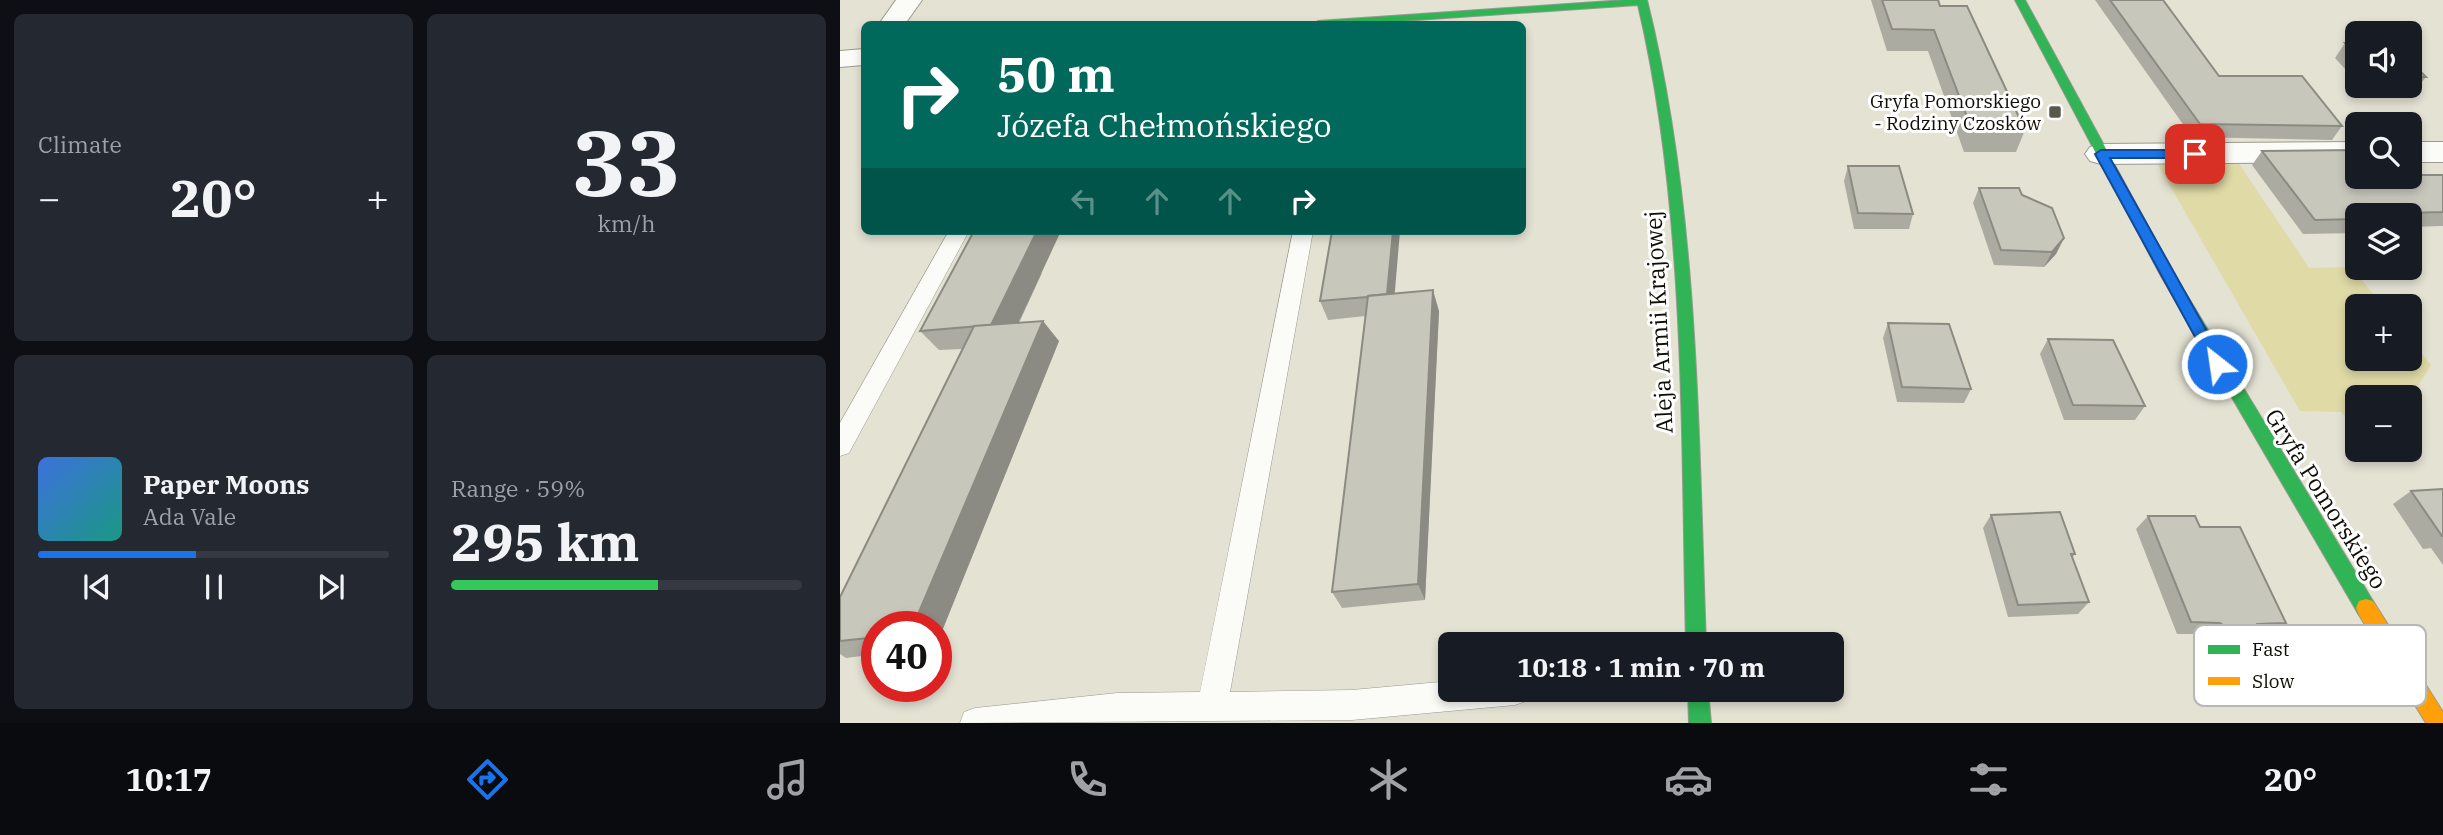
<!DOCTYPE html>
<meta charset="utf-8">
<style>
body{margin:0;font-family:"IBM Plex Serif",serif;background:#242831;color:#f1f3f6;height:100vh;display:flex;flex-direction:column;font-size:26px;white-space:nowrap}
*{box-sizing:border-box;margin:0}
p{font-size:23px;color:#9ea1a6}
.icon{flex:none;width:38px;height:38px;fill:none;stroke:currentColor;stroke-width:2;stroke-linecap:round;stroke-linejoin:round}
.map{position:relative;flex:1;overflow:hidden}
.details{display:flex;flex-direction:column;gap:14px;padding:14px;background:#0d0f14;width:840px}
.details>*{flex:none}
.guide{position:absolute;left:21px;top:21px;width:665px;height:214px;border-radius:10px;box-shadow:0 4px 10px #0003;background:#00695c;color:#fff;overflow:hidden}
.buttons{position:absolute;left:1505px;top:21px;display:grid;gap:14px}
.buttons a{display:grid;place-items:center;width:77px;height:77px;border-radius:10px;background:#171b24;box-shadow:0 4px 10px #0003;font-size:35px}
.speed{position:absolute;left:21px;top:611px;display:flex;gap:14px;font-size:35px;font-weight:700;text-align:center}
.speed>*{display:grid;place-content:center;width:91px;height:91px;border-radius:50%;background:#171b24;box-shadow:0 4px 10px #0003;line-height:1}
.speed .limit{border:10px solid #d22;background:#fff;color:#111}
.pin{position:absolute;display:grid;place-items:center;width:60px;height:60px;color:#fff;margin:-30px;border-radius:14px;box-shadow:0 4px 10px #0006}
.me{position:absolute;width:77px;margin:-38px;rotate:330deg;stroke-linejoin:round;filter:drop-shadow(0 0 5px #0008)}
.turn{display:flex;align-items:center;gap:24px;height:147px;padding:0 21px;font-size:32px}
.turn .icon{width:91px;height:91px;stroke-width:2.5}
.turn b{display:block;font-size:49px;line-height:60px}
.lanes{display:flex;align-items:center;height:66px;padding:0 21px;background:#0003;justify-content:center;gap:35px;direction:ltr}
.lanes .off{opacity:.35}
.big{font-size:52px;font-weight:700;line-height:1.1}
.details .widget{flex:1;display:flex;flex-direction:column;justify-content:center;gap:10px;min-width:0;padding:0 24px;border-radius:10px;background:#242831}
.details .dial{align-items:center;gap:0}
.dial b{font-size:91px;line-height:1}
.song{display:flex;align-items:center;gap:21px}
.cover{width:84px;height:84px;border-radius:10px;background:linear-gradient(135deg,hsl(220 70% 55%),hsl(170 70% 35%))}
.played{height:7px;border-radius:4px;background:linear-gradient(90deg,#1a73e8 45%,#363941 45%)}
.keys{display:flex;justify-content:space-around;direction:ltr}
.heat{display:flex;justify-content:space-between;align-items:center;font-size:38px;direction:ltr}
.charge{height:10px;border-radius:5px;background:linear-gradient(90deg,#34c759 59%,#363941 0)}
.details .tiles{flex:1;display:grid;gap:14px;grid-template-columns:repeat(2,1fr)}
.trip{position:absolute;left:598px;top:632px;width:406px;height:70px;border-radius:10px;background:#171b24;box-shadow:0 4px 10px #0003;font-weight:700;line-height:70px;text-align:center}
.menu{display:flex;height:112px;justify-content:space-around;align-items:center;background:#090b0e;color:#9ea1a6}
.menu .icon{width:49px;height:49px}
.menu .selected{color:#1a73e8}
.menu b{font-size:32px;color:#f1f3f6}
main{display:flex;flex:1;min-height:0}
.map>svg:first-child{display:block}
.green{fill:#dfdaa6}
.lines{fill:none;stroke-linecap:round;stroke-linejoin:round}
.lane-casing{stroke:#9a9a8e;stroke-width:1}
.street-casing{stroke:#9a9a8e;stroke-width:2}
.fast-casing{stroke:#9a9a8e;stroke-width:2}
.slow-casing{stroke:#9a9a8e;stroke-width:2}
.lane{fill:#fbfbf8;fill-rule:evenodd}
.street{fill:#fbfbf8;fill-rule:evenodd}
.fast{fill:#30b455;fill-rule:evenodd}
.slow{fill:#ff9f0a;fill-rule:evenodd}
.wall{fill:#acaba1}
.shaded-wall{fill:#8c8b83}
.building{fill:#c8c7bb;stroke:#8c8b83;stroke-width:2}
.route{fill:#1a73e8;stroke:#114b97;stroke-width:2}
.poi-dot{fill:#59584d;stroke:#fff;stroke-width:2.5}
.labels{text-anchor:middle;stroke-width:6;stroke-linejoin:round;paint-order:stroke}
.far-poi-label{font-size:19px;fill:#0f0e05;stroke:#fff;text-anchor:end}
.street-label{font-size:23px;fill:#0f0e05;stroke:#fff}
.key{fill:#fff;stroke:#b7b7b4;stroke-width:2}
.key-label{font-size:19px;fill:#0f0e05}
</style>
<main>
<section class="details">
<div class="tiles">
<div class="widget"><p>Climate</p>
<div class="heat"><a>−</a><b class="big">20°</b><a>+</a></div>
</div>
<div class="widget dial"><b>33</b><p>km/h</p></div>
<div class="widget">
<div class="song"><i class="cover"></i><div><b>Paper Moons</b><p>Ada Vale</p></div></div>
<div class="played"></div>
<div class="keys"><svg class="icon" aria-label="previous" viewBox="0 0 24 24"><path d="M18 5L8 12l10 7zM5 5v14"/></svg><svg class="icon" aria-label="pause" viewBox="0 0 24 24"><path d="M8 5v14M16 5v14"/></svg><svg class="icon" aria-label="next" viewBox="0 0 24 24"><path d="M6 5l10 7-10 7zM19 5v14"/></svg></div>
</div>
<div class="widget"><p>Range · 59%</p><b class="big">295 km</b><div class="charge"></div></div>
</div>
</section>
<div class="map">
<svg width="1603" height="723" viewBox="0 0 1603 723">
<rect width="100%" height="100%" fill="#e3e2d3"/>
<polygon class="green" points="1399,164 1469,268 1511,267 1543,306 1517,306 1517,359 1570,359 1570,339 1591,365 1570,399 1517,397 1517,438 1502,412 1460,411 1318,165"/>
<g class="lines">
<defs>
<g id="lane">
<polygon points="109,231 129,231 9,453 0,456 0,423"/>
<polygon points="453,231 473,231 390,692 512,690 611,681 611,690 690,690 686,701 675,705 512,720 120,723 124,712 135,708 277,693 360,692"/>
</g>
<g id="street">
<polygon points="56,0 82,0 65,24 39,24"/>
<polygon points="24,49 24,65 0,67 0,51"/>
<polygon points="1517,142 1517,162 1261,164 1250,161 1245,154 1250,147 1261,144"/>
<rect x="1570" y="142" width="33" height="20"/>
</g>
<g id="fast">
<path d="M785 0H807C859 209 858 430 866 644H846C841 436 846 208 798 5L518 24H473L478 21Z"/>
<polygon points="1175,0 1185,0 1334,274 1533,601 1536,608 1533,615 1526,617 1519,615 1321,276"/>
<polygon points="848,690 868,690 871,723 849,723"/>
</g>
<polygon id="slow" points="1526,599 1533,601 1603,712 1603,723 1586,723 1519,615 1516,608 1519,601"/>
</defs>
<use href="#lane" class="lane-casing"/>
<use href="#street" class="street-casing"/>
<use href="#fast" class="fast-casing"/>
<use href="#slow" class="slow-casing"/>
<use href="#lane" class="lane"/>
<use href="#street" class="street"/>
<use href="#fast" class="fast"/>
<use href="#slow" class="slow"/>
</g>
<g class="wall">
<polygon points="1031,0 1098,0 1100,6 1185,130 1176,152 1124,152 1088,51 1047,51"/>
<polygon points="1255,0 1323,0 1379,76 1502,126 1492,140 1352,137"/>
<polygon points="1505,43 1517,43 1517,82 1495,58"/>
<polygon points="1570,61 1586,77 1574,92 1527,92 1521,86 1570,86"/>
<polygon points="1422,151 1517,177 1603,175 1603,226 1570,227 1570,215 1517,215 1517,233 1463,234 1412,165"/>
<polygon points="1008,166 1073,214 1069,229 1014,229 1004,181"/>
<polygon points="1139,188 1182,195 1224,238 1216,254 1204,267 1154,265 1133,203"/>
<polygon points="202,273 179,323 219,341 96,646 96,626 37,626 37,654 6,658 0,654 0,597 122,349 99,350 80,331"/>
<polygon points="555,294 599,311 585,600 502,608 492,592 525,316 488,320 480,301"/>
<polygon points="1048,323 1131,389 1124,403 1057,402 1043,338"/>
<polygon points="1208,339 1305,406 1295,420 1224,420 1200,354"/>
<polygon points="1603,489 1603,565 1591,548 1583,549 1553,504 1571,491"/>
<polygon points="1151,515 1235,554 1232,558 1249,602 1238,614 1168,617 1143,528"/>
<polygon points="1308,516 1360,527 1446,623 1429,635 1409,635 1395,644 1380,644 1366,634 1337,634 1296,529"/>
</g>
<g class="shaded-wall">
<polygon points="197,231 221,231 168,345 151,325"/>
<polygon points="553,231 560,231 553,314 547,296"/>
<polygon points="1224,238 1216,254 1204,267 1212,252"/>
<polygon points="593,290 599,311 585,600 578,584"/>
<polygon points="203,321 219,341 96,646 96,626 73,626"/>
</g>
<g class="building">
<polygon points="1042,0 1098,0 1100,6 1127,6 1185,130 1132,130 1094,30 1052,29"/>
<polygon points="1270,0 1323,0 1379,76 1462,76 1502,126 1360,124"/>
<polygon points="1505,43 1517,43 1517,55"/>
<polygon points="1570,61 1586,77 1570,77"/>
<polygon points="1517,150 1517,177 1570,177 1570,175 1603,175 1603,212 1529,214 1530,215 1517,215 1517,219 1475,220 1422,151"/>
<polygon points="1008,166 1059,166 1073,214 1018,213"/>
<polygon points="1139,188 1179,188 1182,195 1212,208 1224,238 1212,252 1161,250"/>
<polygon points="134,231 197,231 151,325 80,331"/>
<polygon points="492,231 553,231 547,294 528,296 527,297 480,301"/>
<polygon points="593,290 578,584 492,592 528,296"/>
<polygon points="203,321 73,626 37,626 37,637 0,641 0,597 134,326"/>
<polygon points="1048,323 1109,324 1131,389 1062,387"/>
<polygon points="1208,339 1273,340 1305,406 1233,405"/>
<polygon points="1603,489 1603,536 1602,536 1571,491"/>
<polygon points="1220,512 1235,554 1231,554 1249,602 1178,605 1151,515"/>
<polygon points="1308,516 1355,516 1360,527 1400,527 1446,623 1417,624 1411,633 1395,633 1380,623 1351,622"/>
</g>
<polygon class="route" points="1261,150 1355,150 1361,154 1355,158 1270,158 1383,360 1383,368 1372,368 1255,154"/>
<rect class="poi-dot" x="1208" y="105" width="14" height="14" rx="3.5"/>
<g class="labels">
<g class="far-poi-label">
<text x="1201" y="108">Gryfa Pomorskiego<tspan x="1201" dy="22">- Rodziny Czosków</tspan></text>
</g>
<g class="street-label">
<text transform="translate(819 322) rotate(-93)" y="8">Aleja Armii Krajowej</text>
<text transform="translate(1486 499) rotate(58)" y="8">Gryfa Pomorskiego</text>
</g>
</g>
<rect x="1354" y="625" width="232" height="81" rx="10" class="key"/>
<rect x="1368" y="645" width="32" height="9" fill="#30b455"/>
<rect x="1368" y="677" width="32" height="8" fill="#ff9f0a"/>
<g class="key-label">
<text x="1412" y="656">Fast</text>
<text x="1412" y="688">Slow</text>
</g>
</svg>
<div class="buttons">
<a><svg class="icon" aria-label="sound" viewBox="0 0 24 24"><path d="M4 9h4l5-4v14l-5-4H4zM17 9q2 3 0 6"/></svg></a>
<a><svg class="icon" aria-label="search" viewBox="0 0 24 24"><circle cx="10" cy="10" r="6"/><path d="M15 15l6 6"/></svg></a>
<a><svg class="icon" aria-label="layers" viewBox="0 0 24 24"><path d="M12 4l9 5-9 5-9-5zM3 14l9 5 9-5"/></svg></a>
<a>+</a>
<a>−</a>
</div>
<div class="speed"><div class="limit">40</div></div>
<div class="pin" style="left:1355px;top:154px;background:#d93025"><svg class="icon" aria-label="arrive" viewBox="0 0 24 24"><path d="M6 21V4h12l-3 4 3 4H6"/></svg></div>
<svg class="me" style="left:1377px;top:364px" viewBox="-20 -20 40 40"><circle r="17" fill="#1a73e8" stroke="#fff" stroke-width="3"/><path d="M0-11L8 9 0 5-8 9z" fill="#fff"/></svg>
<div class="trip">10:18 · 1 min · 70 m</div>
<div class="guide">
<div class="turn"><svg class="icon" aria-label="right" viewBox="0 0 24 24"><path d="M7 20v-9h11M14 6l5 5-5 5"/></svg><div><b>50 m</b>Józefa Chełmońskiego</div></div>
<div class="lanes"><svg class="icon off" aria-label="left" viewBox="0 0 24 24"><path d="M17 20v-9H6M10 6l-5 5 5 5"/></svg><svg class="icon off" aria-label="ahead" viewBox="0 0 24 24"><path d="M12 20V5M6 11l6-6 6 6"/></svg><svg class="icon off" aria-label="ahead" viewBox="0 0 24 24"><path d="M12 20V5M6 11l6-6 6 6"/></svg><svg class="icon" aria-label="right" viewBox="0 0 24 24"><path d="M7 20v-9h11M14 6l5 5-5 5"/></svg></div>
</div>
</div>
</main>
<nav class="menu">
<b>10:17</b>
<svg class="icon selected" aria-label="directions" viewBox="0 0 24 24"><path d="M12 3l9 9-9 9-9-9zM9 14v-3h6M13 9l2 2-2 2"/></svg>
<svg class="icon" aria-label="music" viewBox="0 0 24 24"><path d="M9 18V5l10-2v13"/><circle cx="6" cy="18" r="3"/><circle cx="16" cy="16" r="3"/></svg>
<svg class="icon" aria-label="phone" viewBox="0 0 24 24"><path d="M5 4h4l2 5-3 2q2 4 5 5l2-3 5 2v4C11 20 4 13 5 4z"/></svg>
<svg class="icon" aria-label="climate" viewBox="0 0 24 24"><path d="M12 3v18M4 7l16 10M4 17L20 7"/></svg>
<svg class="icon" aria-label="car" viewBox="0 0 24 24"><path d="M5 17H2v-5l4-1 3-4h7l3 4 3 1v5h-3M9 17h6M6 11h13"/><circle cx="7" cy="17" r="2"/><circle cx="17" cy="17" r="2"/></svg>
<svg class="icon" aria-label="filters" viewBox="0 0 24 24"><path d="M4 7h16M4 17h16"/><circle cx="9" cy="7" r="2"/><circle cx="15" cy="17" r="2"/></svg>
<b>20°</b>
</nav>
